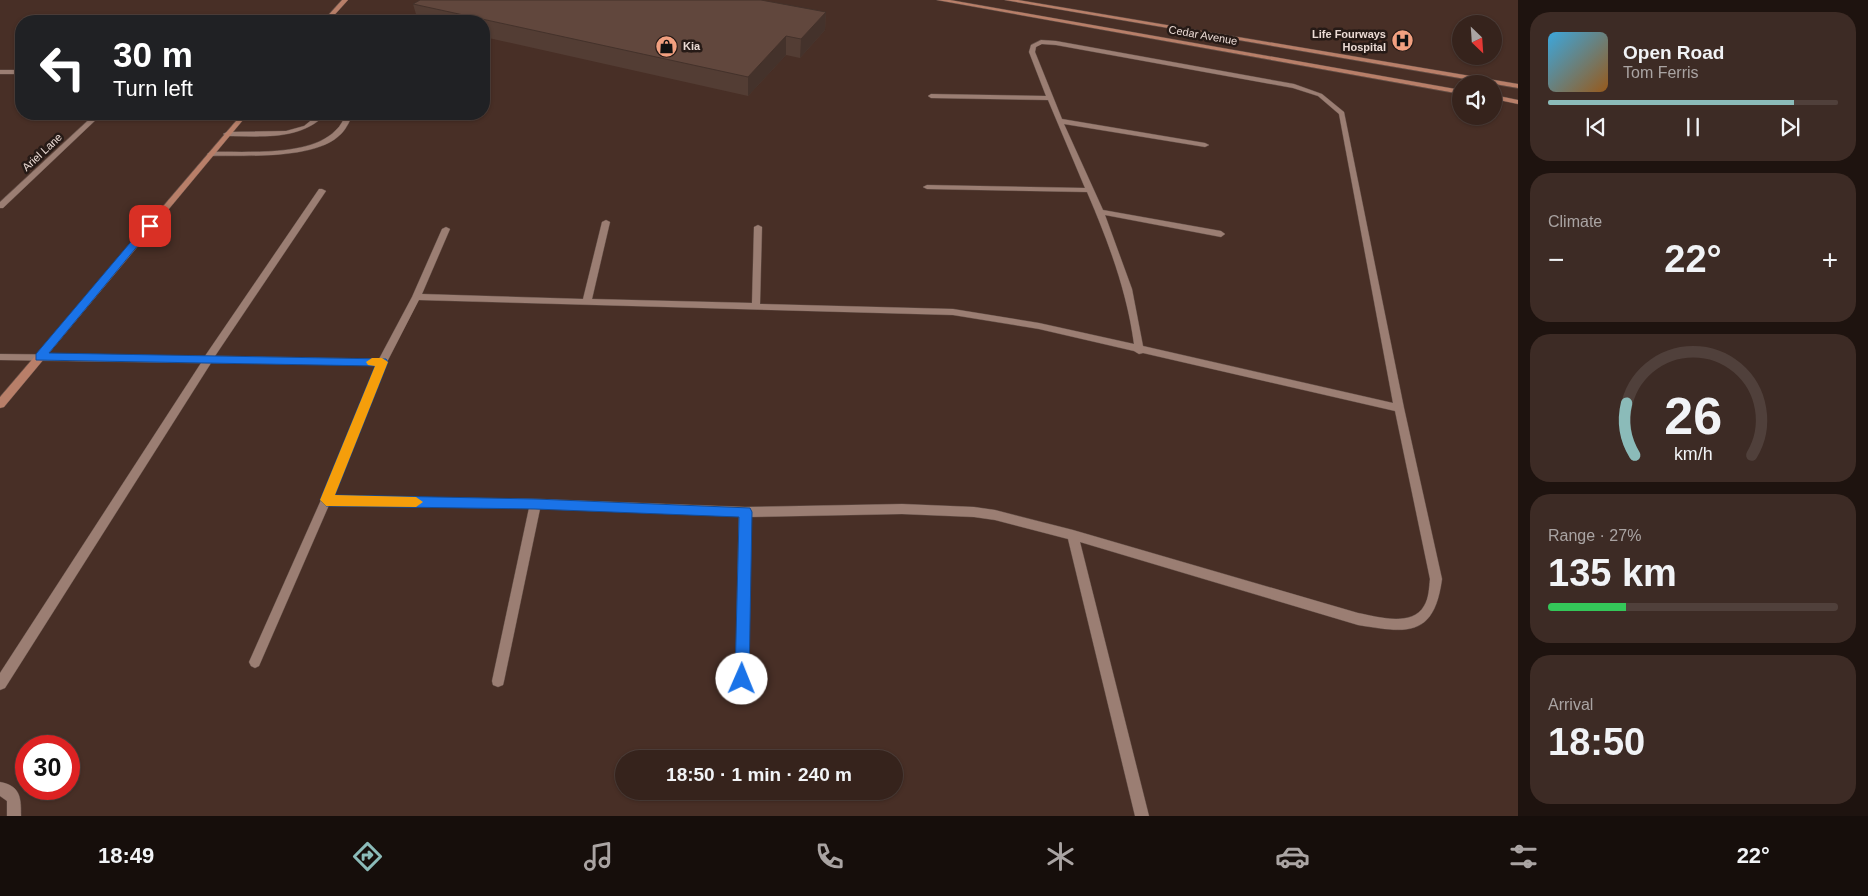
<!DOCTYPE html>
<meta charset="utf-8">
<style>
body{margin:0;font-family:Arial,sans-serif;background:#3d2b25;color:#f1f3f6;height:100vh;display:flex;flex-direction:column;font-size:19px;white-space:nowrap}
*{box-sizing:border-box;margin:0}
p{font-size:16px;color:#aaa4a3}
.icon{flex:none;width:28px;height:28px;fill:none;stroke:currentColor;stroke-width:2;stroke-linecap:round;stroke-linejoin:round}
.map{position:relative;flex:1;overflow:hidden}
.sheet{display:flex;flex-direction:column;gap:12px;padding:12px;background:#1e130f;width:350px}
.sheet>*{flex:none}
.hud{position:absolute;left:15px;top:15px;width:475px;height:105px;border-radius:20px;box-shadow:0 1px 4px #0004,0 0 0 1px #50403b;background:#202124;color:#fff;overflow:hidden}
.needle{width:32px;rotate:155deg}
.tools{position:absolute;left:1452px;top:15px;display:grid;gap:10px}
.tools a{display:grid;place-items:center;width:50px;height:50px;border-radius:50%;background:#36231c;box-shadow:0 1px 4px #0004,0 0 0 1px #50403b;font-size:25px}
.speed{position:absolute;left:15px;top:735px;display:flex;gap:10px;font-size:25px;font-weight:700;text-align:center}
.speed>*{display:grid;place-content:center;width:65px;height:65px;border-radius:50%;background:#36231c;box-shadow:0 1px 4px #0004,0 0 0 1px #50403b;line-height:1}
.speed .limit{border:8px solid #d22;background:#fff;color:#111}
.pin{position:absolute;display:grid;place-items:center;width:42px;height:42px;color:#fff;margin:-21px;border-radius:10px;box-shadow:0 2px 8px #0006}
.me{position:absolute;width:55px;margin:-28px;rotate:1deg;stroke-linejoin:round;filter:drop-shadow(0 0 4px #0008)}
.turn{display:flex;align-items:center;gap:18px;height:105px;padding:0 15px;font-size:22px}
.turn .icon{width:65px;height:65px;stroke-width:2.5}
.turn b{display:block;font-size:35px;line-height:42px}
.big{font-size:38px;font-weight:700;line-height:1.1}
.sheet .card{flex:1;display:flex;flex-direction:column;justify-content:center;gap:8px;min-width:0;padding:0 18px;border-radius:20px;background:#3d2b25}
.sheet .dial{align-items:center;gap:0}
.dial svg{height:130px;overflow:visible;fill:none;stroke:#50403b;stroke-width:7;stroke-linecap:round;text-anchor:middle}
.dial text{fill:#f1f3f6;stroke:none}
.song{display:flex;align-items:center;gap:15px}
.cover{width:60px;height:60px;border-radius:8px;background:linear-gradient(135deg,hsl(200 70% 55%),hsl(30 70% 35%))}
.played{height:5px;border-radius:2px;background:linear-gradient(90deg,#8bbbb9 85%,#50403b 85%)}
.keys{display:flex;justify-content:space-around;direction:ltr}
.heat{display:flex;justify-content:space-between;align-items:center;font-size:28px;direction:ltr}
.charge{height:8px;border-radius:4px;background:linear-gradient(90deg,#34c759 27%,#50403b 0)}
.trip{position:absolute;left:615px;top:750px;width:288px;height:50px;border-radius:25px;background:#36231c;box-shadow:0 1px 4px #0004,0 0 0 1px #50403b;font-weight:700;line-height:50px;text-align:center}
.tab-bar{display:flex;height:80px;justify-content:space-around;align-items:center;background:#160e0b;color:#aaa4a3}
.tab-bar .icon{width:35px;height:35px}
.tab-bar .current{color:#8bbbb9}
.tab-bar b{font-size:22px;color:#f1f3f6}
main{display:flex;flex:1;min-height:0}
.map>svg:first-child{display:block}
.lines{fill:none;stroke-linecap:round;stroke-linejoin:round}
.lane-casing{stroke:#624e46;stroke-width:1}
.street-casing{stroke:#624e46;stroke-width:1}
.secondary-casing{stroke:#624e46;stroke-width:1}
.lane{fill:#9b7e73;fill-rule:evenodd}
.street{fill:#9b7e73;fill-rule:evenodd}
.secondary{fill:#b87f69;fill-rule:evenodd}
.wall{fill:#533d34}
.shaded-wall{fill:#44322b}
.building{fill:#61473d;stroke:#44322b}
.route{fill:#1a73e8;stroke:#114b97}
.slow{fill:#f59e0b}
.labels{text-anchor:middle;stroke-width:5;stroke-linejoin:round;paint-order:stroke}
.far-poi-label{font-size:11px;font-weight:bold;fill:#ebdbd5;stroke:#261a16;text-anchor:end}
.far-street-label{font-size:11px;fill:#ebdbd5;stroke:#261a16}
</style>
<main>
<div class="map">
<svg width="1518" height="816" viewBox="0 0 1518 816">
<rect width="100%" height="100%" fill="#482f26"/>
<g class="lines">
<defs>
<g id="lane">
<path d="M319 114 325 115C299 141 261 136 227 136L223 134 227 132 286 131 304 126Z"/>
<path d="M347 114H353C350 120 347 128 341 134 316 160 246 155 211 156L207 154 211 152C246 151 311 157 336 130 341 126 343 119 347 114Z"/>
</g>
<g id="street">
<path d="M1041 40 1056 41 1294 84 1322 94 1344 112 1404 408 1442 579C1434 638 1407 633 1358 625L1080 542 1149 816H1135L1068 539 995 520 974 517 902 514 750 517 749 698 747 703 742 704 737 703 735 698 739 516 540 509 504 681 503 685 498 687 493 685 492 681 529 508 329 505 259 666 255 668 251 666 249 662 321 500 376 365 211 363 5 688 0 690V673L201 363 0 360V354L205 356 319 189H322L326 191 215 356 379 359 412 297 442 229 446 227 450 229 422 294 583 299 602 222 606 220 610 222 592 299 752 303 754 227 758 225 762 227 760 304 953 309 1039 323 1134 344C1127 291 1108 241 1087 192L927 189 923 187 927 185 1085 188 1048 100 931 98 928 96 931 94 1046 96 1029 52 1031 45ZM1042 44 1056 45 1293 88 1318 96 1339 114 1393 403 1143 346 1132 289 1105 215 1221 237 1225 234 1221 231 1103 210 1064 124 1205 147 1209 145 1205 143 1062 119 1035 52 1036 47ZM419 300 953 315 1039 329 1134 351 1139 354 1143 353 1395 411 1430 579C1429 588 1429 598 1424 606 1412 627 1378 617 1358 613L1073 530 995 510 974 507 902 504 745 507 535 499 333 496 387 362Z"/>
<rect x="0" y="70" width="21" height="4"/>
<polygon points="95,114 102,114 3,208 0,208 0,202"/>
<path d="M0 782C21 786 21 798 21 816H7V801L0 796Z"/>
</g>
<g id="secondary">
<polygon points="342,0 348,0 329,21 323,21"/>
<polygon points="937,0 950,0 1461,90 1461,94"/>
<polygon points="1005,0 1018,0 1518,84 1518,88"/>
<polygon points="1494,95 1518,100 1518,104 1494,99"/>
<polygon points="242,114 248,114 4,407 0,408 0,397"/>
</g>
</defs>
<use href="#lane" class="lane-casing"/>
<use href="#street" class="street-casing"/>
<use href="#secondary" class="secondary-casing"/>
<use href="#lane" class="lane"/>
<use href="#street" class="street"/>
<use href="#secondary" class="secondary"/>
</g>
<polygon class="wall" points="413,4 826,12 825,30 800,58 786,55 748,96 484,37 484,21 418,21"/>
<g class="shaded-wall">
<polygon points="826,12 825,30 800,58 801,39"/>
<polygon points="786,36 786,55 748,96 748,77"/>
</g>
<polygon class="building" points="420,0 761,0 826,12 801,39 786,36 748,77 413,4"/>
<polygon class="route" points="146,224 154,226 49,353 386,359 388,362 335,495 535,499 750,508 752,512 749,679 747,684 742,686 737,684 735,679 739,517 535,509 326,506 320,500 375,366 36,360 36,354"/>
<polygon class="slow" points="372,358 382,358 388,362 335,495 416,497 423,502 416,507 326,506 320,500 375,366 368,365 366,362"/>
<defs>
<symbol id="hospital-disc" viewBox="-11 -11 22 22"><circle r="9.5" fill="#f2a080" stroke="#261a16"/><path d="M-5-5h3v3.5h4V-5h3V5h-3V1.5h-4V5h-3Z" fill="#111"/></symbol>
<symbol id="shop-disc" viewBox="-11 -11 22 22"><circle r="9.5" fill="#f2a080" stroke="#261a16"/><path d="M-5-2.5h2.3a2.7 3.5 0 0 1 5.4 0H5L5.5 6h-11ZM-1.5-2.5h3a1.5 2.3 0 0 0-3 0Z" fill="#111"/></symbol>
</defs>
<g fill-rule="evenodd">
<use href="#hospital-disc" x="1390" y="28" width="25" height="25"/>
<use href="#shop-disc" x="654" y="34" width="25" height="25"/>
</g>
<g class="labels">
<g class="far-poi-label">
<text x="1386" y="38">Life Fourways<tspan x="1386" dy="13">Hospital</tspan></text>
<text x="683" y="50" text-anchor="start">Kia</text>
</g>
<g class="far-street-label">
<text transform="translate(1203 35) rotate(10)" y="4">Cedar Avenue</text>
<text transform="translate(42 152) rotate(-43)" y="4">Ariel Lane</text>
</g>
</g>
</svg>
<div class="tools">
<a><svg class="needle" viewBox="-14 -14 28 28"><path d="M0-13l5 13h-10z" fill="#e53935"/><path d="M0 13l5-13h-10z" fill="#aaa4a3"/></svg></a>
<a><svg class="icon" aria-label="sound" viewBox="0 0 24 24"><path d="M4 9h4l5-4v14l-5-4H4zM17 9q2 3 0 6"/></svg></a>
</div>
<div class="speed"><div class="limit">30</div></div>
<div class="pin" style="left:150px;top:226px;background:#d93025"><svg class="icon" aria-label="arrive" viewBox="0 0 24 24"><path d="M6 21V4h12l-3 4 3 4H6"/></svg></div>
<svg class="me" style="left:742px;top:679px" viewBox="-20 -20 40 40"><circle r="19" fill="#fff"/><path d="M0-13L10 11 0 6-10 11z" fill="#1a73e8"/></svg>
<div class="trip">18:50 · 1 min · 240 m</div>
<div class="hud">
<div class="turn"><svg class="icon" aria-label="left" viewBox="0 0 24 24"><path d="M17 20v-9H6M10 6l-5 5 5 5"/></svg><div><b>30 m</b>Turn left</div></div>
</div>
</div>
<section class="sheet">
<div class="card">
<div class="song"><i class="cover"></i><div><b>Open Road</b><p>Tom Ferris</p></div></div>
<div class="played"></div>
<div class="keys"><svg class="icon" aria-label="previous" viewBox="0 0 24 24"><path d="M18 5L8 12l10 7zM5 5v14"/></svg><svg class="icon" aria-label="pause" viewBox="0 0 24 24"><path d="M8 5v14M16 5v14"/></svg><svg class="icon" aria-label="next" viewBox="0 0 24 24"><path d="M6 5l10 7-10 7zM19 5v14"/></svg></div>
</div>
<div class="card"><p>Climate</p>
<div class="heat"><a>−</a><b class="big">22°</b><a>+</a></div>
</div>
<div class="card dial"><svg viewBox="0 0 100 80">
<path d="M14 69A42 42 0 1 1 86 69"/>
<path d="M14 69A42 42 0 0 1 9 37" stroke="#8bbbb9"/>
<text x="50" y="56" font-size="32" font-weight="700">26</text>
<text x="50" y="72" font-size="11">km/h</text>
</svg></div>
<div class="card"><p>Range · 27%</p><b class="big">135 km</b><div class="charge"></div></div>
<div class="card"><p>Arrival</p><b class="big">18:50</b></div>
</section>
</main>
<nav class="tab-bar">
<b>18:49</b>
<svg class="icon current" aria-label="directions" viewBox="0 0 24 24"><path d="M12 3l9 9-9 9-9-9zM9 14v-3h6M13 9l2 2-2 2"/></svg>
<svg class="icon" aria-label="music" viewBox="0 0 24 24"><path d="M9 18V5l10-2v13"/><circle cx="6" cy="18" r="3"/><circle cx="16" cy="16" r="3"/></svg>
<svg class="icon" aria-label="phone" viewBox="0 0 24 24"><path d="M5 4h4l2 5-3 2q2 4 5 5l2-3 5 2v4C11 20 4 13 5 4z"/></svg>
<svg class="icon" aria-label="climate" viewBox="0 0 24 24"><path d="M12 3v18M4 7l16 10M4 17L20 7"/></svg>
<svg class="icon" aria-label="car" viewBox="0 0 24 24"><path d="M5 17H2v-5l4-1 3-4h7l3 4 3 1v5h-3M9 17h6M6 11h13"/><circle cx="7" cy="17" r="2"/><circle cx="17" cy="17" r="2"/></svg>
<svg class="icon" aria-label="filters" viewBox="0 0 24 24"><path d="M4 7h16M4 17h16"/><circle cx="9" cy="7" r="2"/><circle cx="15" cy="17" r="2"/></svg>
<b>22°</b>
</nav>
